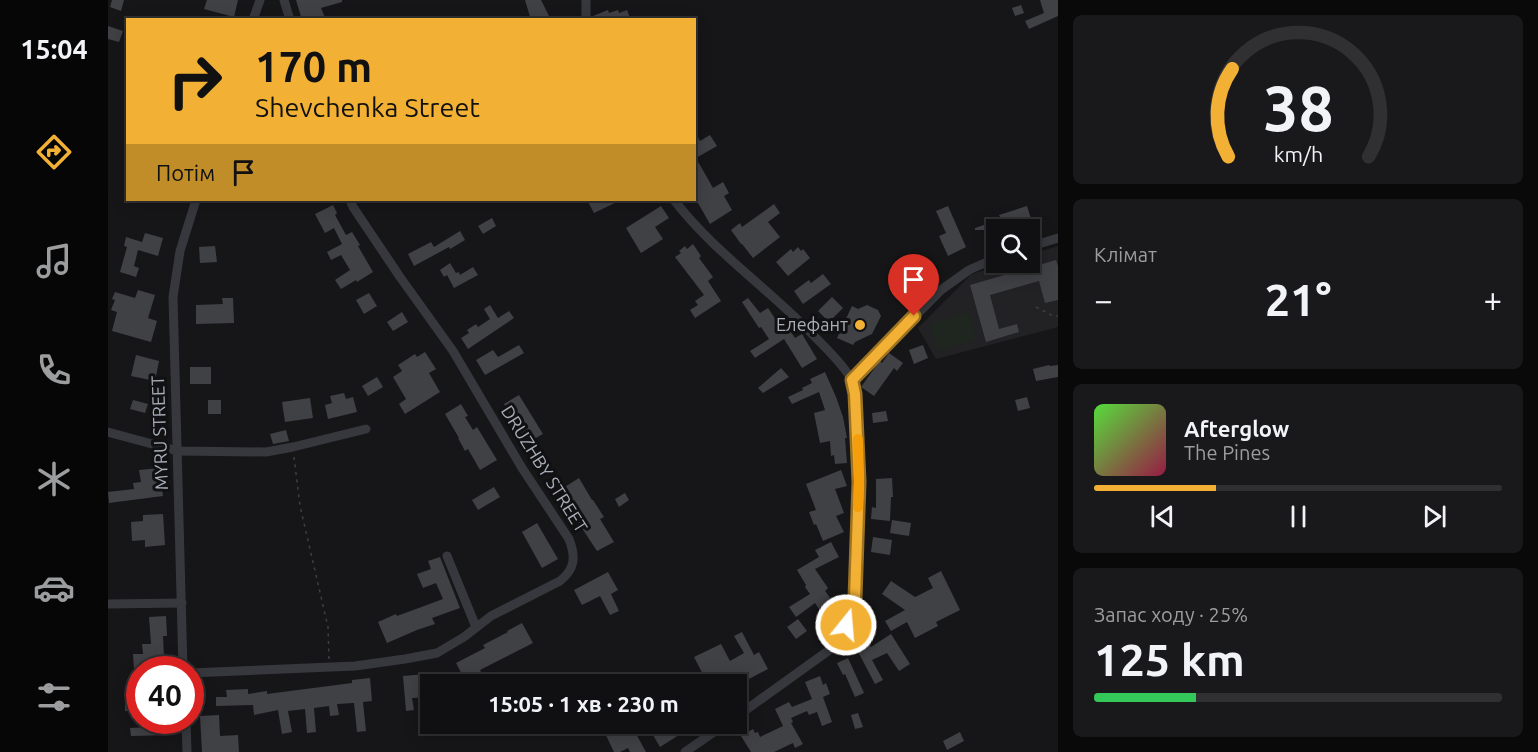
<!DOCTYPE html>
<html lang="uk">
<meta charset="utf-8">
<style>
body{margin:0;font-family:Ubuntu,sans-serif;background:#19191b;color:#f1f3f6;height:100vh;display:flex;flex-direction:column;font-size:22px;white-space:nowrap}
*{box-sizing:border-box;margin:0}
p{font-size:20px;color:#9c9d9f}
.icon{flex:none;width:33px;height:33px;fill:none;stroke:currentColor;stroke-width:2;stroke-linecap:round;stroke-linejoin:round}
.map{position:relative;flex:1;overflow:hidden}
.details{display:flex;flex-direction:column;gap:15px;padding:15px;background:#09090a;width:480px}
.details>*{flex:none}
.banner{position:absolute;left:18px;top:18px;width:570px;height:183px;border-radius:0px;box-shadow:0 3px 15px #0003,0 0 0 2px #303032;background:#f2b134;color:#111;overflow:hidden}
.tools{position:absolute;left:878px;top:219px;display:grid;gap:12px}
.tools a{display:grid;place-items:center;width:54px;height:54px;border-radius:0px;background:#101012;box-shadow:0 3px 15px #0003,0 0 0 2px #303032;font-size:30px}
.speed{position:absolute;left:18px;top:656px;display:flex;gap:12px;font-size:30px;font-weight:700;text-align:center}
.speed>*{display:grid;place-content:center;width:78px;height:78px;border-radius:50%;background:#101012;box-shadow:0 3px 15px #0003,0 0 0 2px #303032;line-height:1}
.speed .limit{border:9px solid #d22;background:#fff;color:#111}
.pin{position:absolute;display:grid;place-items:center;width:51px;height:51px;color:#fff;margin:-62px -26px;border-radius:50% 50% 50% 0;rotate:-45deg;box-shadow:0 0 6px #0007}
.pin .icon{rotate:45deg}
.me{position:absolute;width:66px;margin:-33px;rotate:17deg;stroke-linejoin:round;filter:drop-shadow(0 0 4px #0008)}
.turn{display:flex;align-items:center;gap:21px;height:126px;padding:0 30px;font-size:27px}
.turn .icon{width:78px;height:78px;stroke-width:2.5}
.turn b{display:block;font-size:42px;line-height:51px}
.then{display:flex;align-items:center;height:57px;padding:0 30px;background:#0003;gap:12px;font-size:22px}
.big{font-size:45px;font-weight:700;line-height:1.1}
.details .widget{flex:1;display:flex;flex-direction:column;justify-content:center;gap:9px;min-width:0;padding:0 21px;border-radius:9px;background:#19191b}
.details .dial{align-items:center;gap:0}
.dial svg{height:156px;overflow:visible;fill:none;stroke:#303032;stroke-width:7;stroke-linecap:round;text-anchor:middle}
.dial text{fill:#f1f3f6;stroke:none}
.song{display:flex;align-items:center;gap:18px}
.cover{width:72px;height:72px;border-radius:9px;background:linear-gradient(135deg,hsl(110 70% 55%),hsl(340 70% 35%))}
.played{height:6px;border-radius:3px;background:linear-gradient(90deg,#f2b134 30%,#303032 30%)}
.keys{display:flex;justify-content:space-around;direction:ltr}
.heat{display:flex;justify-content:space-between;align-items:center;font-size:33px;direction:ltr}
.charge{height:9px;border-radius:4px;background:linear-gradient(90deg,#34c759 25%,#303032 0)}
.trip{position:absolute;left:312px;top:674px;width:327px;height:60px;border-radius:0px;background:#101012;box-shadow:0 3px 15px #0003,0 0 0 2px #303032;font-weight:700;line-height:60px;text-align:center}
main{display:flex;flex:1;min-height:0}
.menu{display:flex;flex-direction:column;width:108px;justify-content:space-around;align-items:center;background:#060607;color:#9c9d9f}
.menu .icon{width:42px;height:42px}
.menu .active{color:#f2b134}
.menu b{font-size:27px;color:#f1f3f6}
.map>svg:first-child{display:block}
.built{fill:#222225}
.green{fill:#1e261f}
.building{fill:#404145}
.lines{fill:none;stroke-linecap:round;stroke-linejoin:round}
.path{stroke:#3d3f44;stroke-width:1.5;stroke-dasharray:3 4.5;stroke-linecap:butt}
.minor{stroke:#37383d;stroke-width:9}
.route-casing{stroke:#9d7322;stroke-width:15}
.route{stroke:#f2b134;stroke-width:10}
.slow{stroke:#f59e0b;stroke-width:10}
.poi-dot{fill:#f2b134;stroke:#111113;stroke-width:2}
.labels{text-anchor:middle;stroke-width:6;stroke-linejoin:round;paint-order:stroke}
.poi-label{font-size:18px;fill:#a8adb8;stroke:#111113;text-anchor:end}
.street-label{font-size:18px;fill:#a8adb8;stroke:#111113}
</style>
<main>
<nav class="menu">
<b>15:04</b>
<svg class="icon active" aria-label="directions" viewBox="0 0 24 24"><path d="M12 3l9 9-9 9-9-9zM9 14v-3h6M13 9l2 2-2 2"/></svg>
<svg class="icon" aria-label="music" viewBox="0 0 24 24"><path d="M9 18V5l10-2v13"/><circle cx="6" cy="18" r="3"/><circle cx="16" cy="16" r="3"/></svg>
<svg class="icon" aria-label="phone" viewBox="0 0 24 24"><path d="M5 4h4l2 5-3 2q2 4 5 5l2-3 5 2v4C11 20 4 13 5 4z"/></svg>
<svg class="icon" aria-label="climate" viewBox="0 0 24 24"><path d="M12 3v18M4 7l16 10M4 17L20 7"/></svg>
<svg class="icon" aria-label="car" viewBox="0 0 24 24"><path d="M5 17H2v-5l4-1 3-4h7l3 4 3 1v5h-3M9 17h6M6 11h13"/><circle cx="7" cy="17" r="2"/><circle cx="17" cy="17" r="2"/></svg>
<svg class="icon" aria-label="filters" viewBox="0 0 24 24"><path d="M4 7h16M4 17h16"/><circle cx="9" cy="7" r="2"/><circle cx="15" cy="17" r="2"/></svg>
</nav>
<div class="map">
<svg width="950" height="752" viewBox="0 0 950 752">
<rect width="100%" height="100%" fill="#161618"/>
<polygon class="built" points="950,246 950,327 828,359 810,328 864,274 899,263 921,262 921,255"/>
<polygon class="green" points="861,312 869,339 830,351 822,324"/>
<g class="building">
<polygon points="4,0 16,0 13,11 2,7"/>
<polygon points="99,0 130,0 126,17 96,9"/>
<polygon points="188,0 234,0 234,2 213,8 218,20 194,20"/>
<polygon points="417,0 433,0 443,20 423,20"/>
<polygon points="932,0 950,0 950,16 921,29 917,21 936,13"/>
<polygon points="913,5 916,13 907,16 904,8"/>
<polygon points="500,10 501,13 510,10 511,13 519,10 523,20 485,20 485,16"/>
<polygon points="0,26 15,31 11,42 0,39"/>
<polygon points="586,130 592,141 602,135 609,146 588,158 605,188 615,182 621,193 616,196 624,210 602,224 586,196"/>
<polygon points="479,200 513,200 486,213"/>
<polygon points="666,204 672,213 660,222 672,237 645,258 634,244 633,244 623,230 632,223 634,227"/>
<polygon points="225,205 229,213 227,215 238,235 244,232 252,245 250,246 265,272 249,282 248,280 233,289 227,280 242,270 233,255 223,260 219,252 234,244 226,228 217,233 207,214"/>
<polygon points="553,206 561,218 547,227 555,239 533,253 518,228"/>
<polygon points="840,206 858,247 840,256 831,236 838,233 828,211"/>
<polygon points="919,206 925,225 911,230 888,230 888,232 884,234 881,233 878,230 867,230 867,228 893,219 891,215"/>
<polygon points="384,218 388,226 375,234 370,226"/>
<polygon points="352,231 357,240 342,249 341,247 306,266 300,254 323,242 326,247"/>
<polygon points="37,233 55,238 50,256 30,250 26,266 31,268 28,277 12,272 19,247 16,246 18,237 34,242"/>
<polygon points="585,244 593,256 591,258 605,277 600,281 613,301 587,318 582,310 590,305 587,301 596,295 567,257 573,253 571,251 577,246 579,249"/>
<polygon points="107,246 109,262 92,263 91,247"/>
<polygon points="690,247 693,251 695,249 702,258 680,276 668,262 683,249 685,252"/>
<polygon points="948,260 950,266 950,300 937,303 931,281 882,295 891,329 909,324 911,332 878,342 862,285"/>
<polygon points="342,263 348,273 351,272 352,275 365,267 370,275 346,288 339,275 336,277 332,270"/>
<polygon points="813,264 827,282 812,293 798,275"/>
<polygon points="715,274 723,284 695,304 686,291 701,280 703,283"/>
<polygon points="30,290 47,295 40,318 49,321 43,342 4,331 9,312 3,310 7,300 4,299 7,292 27,298"/>
<polygon points="261,293 269,306 256,314 248,300"/>
<polygon points="724,297 735,308 721,322 710,311"/>
<polygon points="114,298 125,298 126,323 88,324 88,305 115,304"/>
<polygon points="640,298 652,313 660,308 670,323 675,320 687,338 694,334 709,359 694,368 676,339 647,358 642,351 661,339 653,327 651,328 634,302"/>
<polygon points="382,305 390,318 401,311 406,318 360,349 353,338 361,333 359,330 368,324 370,327 382,319 376,309"/>
<polygon points="759,305 770,310 773,316 764,334 747,342 745,345 729,338 744,306 750,309"/>
<polygon points="294,312 300,322 285,331 279,322"/>
<polygon points="411,345 416,353 377,375 368,360 385,350 390,357"/>
<polygon points="815,345 820,358 806,364 801,350"/>
<polygon points="317,352 328,369 321,373 332,392 297,414 291,404 298,399 285,377 294,371 290,365 307,354 309,357"/>
<polygon points="781,353 795,363 789,371 786,368 766,396 753,387 768,366 772,361 774,363"/>
<polygon points="28,355 51,361 47,381 23,376"/>
<polygon points="941,365 942,366 950,365 950,377 928,381 925,369"/>
<rect x="82" y="367" width="21" height="17"/>
<polygon points="673,368 681,377 655,393 650,388"/>
<polygon points="717,372 728,397 735,417 739,438 737,438 739,463 727,464 726,455 723,456 722,441 712,443 706,413 717,410 711,392 684,404 680,397 695,390 694,388 704,383 702,379"/>
<polygon points="269,377 275,387 260,396 254,386"/>
<polygon points="236,393 238,399 245,397 249,412 220,419 217,405 224,403 222,396"/>
<polygon points="411,395 435,434 419,443 396,404"/>
<polygon points="919,397 922,408 910,411 907,400"/>
<polygon points="202,398 205,418 177,422 174,402"/>
<polygon points="25,400 40,404 37,413 22,409"/>
<rect x="100" y="400" width="13" height="14"/>
<polygon points="353,404 360,416 357,417 365,430 369,427 389,460 372,470 360,449 357,451 350,438 351,438 337,414"/>
<polygon points="778,411 780,421 765,423 764,413"/>
<polygon points="178,430 181,441 165,444 162,434"/>
<polygon points="51,468 55,496 1,503 0,492 26,489 25,483 33,482 31,470"/>
<polygon points="733,470 739,486 727,489 736,513 728,516 736,532 715,541 708,524 706,525 701,512 708,510 698,484"/>
<polygon points="471,478 484,500 485,500 496,517 492,519 506,542 489,551 464,513 465,512 452,490"/>
<polygon points="784,478 785,497 783,497 782,521 763,519 764,507 768,508 768,479"/>
<polygon points="386,487 392,497 370,510 364,500"/>
<polygon points="517,493 521,500 511,507 507,499"/>
<polygon points="55,514 57,545 37,547 37,540 24,541 23,522 35,521 35,515"/>
<polygon points="784,520 803,523 801,536 782,533"/>
<polygon points="429,523 450,559 434,568 414,532"/>
<polygon points="765,537 784,540 782,555 763,552"/>
<polygon points="723,542 731,557 707,569 720,588 717,591 724,600 711,609 707,603 688,617 681,607 702,594 697,587 698,585 689,570 711,557 707,550"/>
<polygon points="332,557 352,608 324,618 327,624 309,630 279,643 270,622 288,614 289,616 335,599 328,583 315,588 309,574 323,569 320,561"/>
<polygon points="833,571 852,610 828,622 830,626 807,638 799,622 783,631 777,621 797,610 774,594 783,581 807,597 825,588 820,578"/>
<polygon points="500,572 510,590 503,594 511,611 502,615 492,596 474,605 466,590"/>
<polygon points="58,616 59,636 55,636 56,657 60,657 60,667 26,669 25,654 35,654 34,644 43,644 41,617"/>
<polygon points="690,619 699,631 688,639 679,627"/>
<polygon points="414,623 425,643 372,670 373,672 368,675 370,680 359,684 348,663 377,648 375,645 400,632 399,631"/>
<polygon points="634,632 646,655 651,652 660,669 639,680 640,683 628,689 628,684 600,684 586,657 613,644 622,661 636,653 626,636"/>
<polygon points="783,634 802,664 791,671 779,653 764,660 775,680 767,684 746,644 758,638 763,647"/>
<polygon points="740,658 756,693 747,697 737,674 735,675 729,663"/>
<polygon points="341,672 342,684 322,684 322,697 304,698 306,710 298,711 295,676"/>
<polygon points="712,676 715,685 718,683 722,694 715,697 724,722 714,726 709,712 701,715 699,711 683,718 685,722 683,723 695,744 687,748 685,743 666,752 643,752 633,736 645,729 647,733 650,732 652,737 675,726 667,709 681,702 684,707 704,699 697,682"/>
<polygon points="262,678 264,701 255,702 258,731 249,732 246,703 229,704 231,715 222,716 221,706 206,708 208,732 199,733 197,709 180,711 184,732 174,734 170,710 146,715 145,705 108,706 108,697 119,697 118,690 140,689 140,694 159,691 159,694 244,683 244,680"/>
<rect x="17" y="702" width="15" height="9"/>
<polygon points="750,713 755,727 747,729 743,715"/>
<polygon points="111,715 112,736 130,735 131,752 94,752 92,716"/>
<polygon points="42,720 62,720 62,735 23,736 22,728 43,727"/>
<polygon points="508,723 522,723 538,752 522,752 520,748 512,752 506,752 495,729"/>
<polygon points="538,723 590,723 552,747"/>
<polygon points="852,732 856,741 839,750 835,741"/>
</g>
<g class="lines">
<g class="path">
<polyline points="928,307 945,316 950,316"/>
<polyline points="186,457 192,506 220,627 221,659"/>
</g>
<g class="minor">
<polyline points="176,0 182,20"/>
<polyline points="145,20 152,0"/>
<polyline points="478,20 478,0"/>
<path d="M566 200C605 251 661 289 706 336 717 347 738 367 744 381 749 394 748 408 749 422 750 441 751 461 751 481 751 497 749 514 749 531 749 574 752 618 720 651L628 717"/>
<polyline points="921,247 950,238"/>
<polyline points="744,380 833,290 861,270 888,258"/>
<polyline points="0,432 70,451 158,452 185,447 258,429"/>
<polyline points="339,556 368,627"/>
<polyline points="0,604 74,603"/>
<polyline points="75,669 65,297 72,251 88,200"/>
<path d="M82 673 247 666 297 659 329 653 356 637 383 616 452 581C467 569 468 557 461 539L414 468 345 351 292 277 245 207 242 200"/>
<polyline points="78,720 79,752"/>
<polyline points="577,752 619,723"/>
</g>
</g>
<g class="lines">
<defs>
<polyline id="route" points="738,625 747,598 751,482 747,394 744,380 806,316"/>
</defs>
<use href="#route" class="route-casing"/>
<use href="#route" class="route"/>
<polyline class="slow" points="750,439 751,482 750,507"/>
</g>
<circle class="poi-dot" cx="752" cy="325" r="6"/>
<g class="labels">
<g class="poi-label">
<text x="740" y="331">Елефант</text>
</g>
<g class="street-label">
<text transform="translate(52 433) rotate(-92)" y="6">MYRU STREET</text>
<text transform="translate(436 469) rotate(58)" y="6">DRUZHBY STREET</text>
</g>
</g>
</svg>
<div class="tools">
<a><svg class="icon" aria-label="search" viewBox="0 0 24 24"><circle cx="10" cy="10" r="6"/><path d="M15 15l6 6"/></svg></a>
</div>
<div class="speed"><div class="limit">40</div></div>
<div class="pin" style="left:806px;top:316px;background:#d93025"><svg class="icon" aria-label="arrive" viewBox="0 0 24 24"><path d="M6 21V4h12l-3 4 3 4H6"/></svg></div>
<svg class="me" style="left:738px;top:625px" viewBox="-20 -20 40 40"><circle r="17" fill="#f2b134" stroke="#fff" stroke-width="3"/><path d="M0-11L8 9 0 5-8 9z" fill="#fff"/></svg>
<div class="trip">15:05 · 1 хв · 230 m</div>
<div class="banner">
<div class="turn"><svg class="icon" aria-label="right" viewBox="0 0 24 24"><path d="M7 20v-9h11M14 6l5 5-5 5"/></svg><div><b>170 m</b>Shevchenka Street</div></div>
<div class="then">Потім<svg class="icon" aria-label="arrive" viewBox="0 0 24 24"><path d="M6 21V4h12l-3 4 3 4H6"/></svg></div>
</div>
</div>
<section class="details">
<div class="widget dial"><svg viewBox="0 0 100 80">
<path d="M14 69A42 42 0 1 1 86 69"/>
<path d="M14 69A42 42 0 0 1 16 24" stroke="#f2b134"/>
<text x="50" y="56" font-size="32" font-weight="700">38</text>
<text x="50" y="72" font-size="11">km/h</text>
</svg></div>
<div class="widget"><p>Клімат</p>
<div class="heat"><a>−</a><b class="big">21°</b><a>+</a></div>
</div>
<div class="widget">
<div class="song"><i class="cover"></i><div><b>Afterglow</b><p>The Pines</p></div></div>
<div class="played"></div>
<div class="keys"><svg class="icon" aria-label="previous" viewBox="0 0 24 24"><path d="M18 5L8 12l10 7zM5 5v14"/></svg><svg class="icon" aria-label="pause" viewBox="0 0 24 24"><path d="M8 5v14M16 5v14"/></svg><svg class="icon" aria-label="next" viewBox="0 0 24 24"><path d="M6 5l10 7-10 7zM19 5v14"/></svg></div>
</div>
<div class="widget"><p>Запас ходу · 25%</p><b class="big">125 km</b><div class="charge"></div></div>
</section>
</main>
